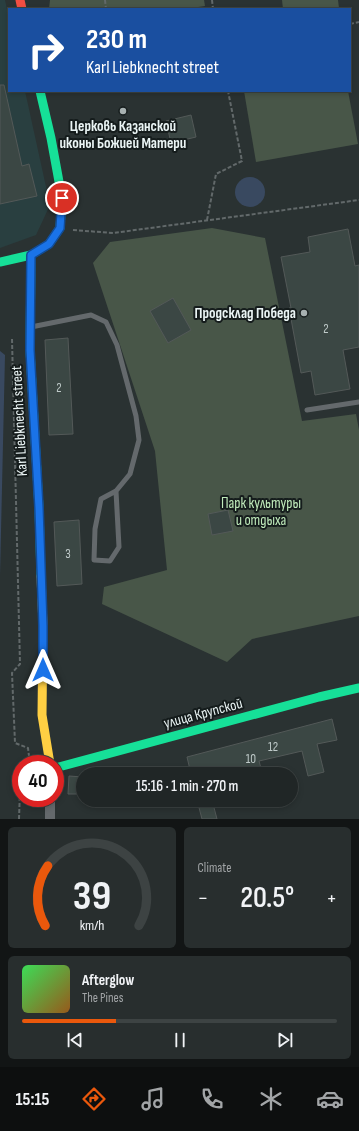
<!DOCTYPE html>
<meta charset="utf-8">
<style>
body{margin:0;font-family:"Sofia Sans Condensed",sans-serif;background:#282e2e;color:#f1f3f6;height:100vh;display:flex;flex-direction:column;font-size:15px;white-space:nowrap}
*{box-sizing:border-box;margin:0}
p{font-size:13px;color:#a2a5a7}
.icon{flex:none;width:22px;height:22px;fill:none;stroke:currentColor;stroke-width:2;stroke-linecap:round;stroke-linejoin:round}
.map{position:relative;height:819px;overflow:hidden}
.details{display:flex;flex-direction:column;gap:8px;padding:8px;background:#121515;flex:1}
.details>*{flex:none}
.hud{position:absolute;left:8px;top:8px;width:343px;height:84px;border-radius:0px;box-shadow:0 2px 6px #0003,0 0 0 1px #3d4343;background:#1a4fa0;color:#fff;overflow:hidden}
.speed{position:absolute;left:12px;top:755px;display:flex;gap:8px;font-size:20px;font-weight:700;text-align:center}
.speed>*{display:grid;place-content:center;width:52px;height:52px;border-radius:50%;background:#202626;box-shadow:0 2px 6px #0003,0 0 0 1px #3d4343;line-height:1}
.speed .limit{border:6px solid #d22;background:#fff;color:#111}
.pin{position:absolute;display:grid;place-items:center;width:34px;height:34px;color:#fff;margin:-17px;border:2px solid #fff;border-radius:50%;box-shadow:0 1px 4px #0007}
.me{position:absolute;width:44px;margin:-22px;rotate:0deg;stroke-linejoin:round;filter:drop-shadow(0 0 3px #0008)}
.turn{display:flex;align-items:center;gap:14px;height:84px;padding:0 12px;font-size:18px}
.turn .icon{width:52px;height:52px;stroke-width:2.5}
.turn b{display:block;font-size:28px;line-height:34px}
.big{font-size:30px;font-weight:600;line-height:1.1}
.details .widget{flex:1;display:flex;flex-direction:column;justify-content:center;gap:6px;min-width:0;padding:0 14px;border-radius:6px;background:#282e2e}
.details .dial{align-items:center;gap:0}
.dial svg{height:104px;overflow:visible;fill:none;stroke:#3d4343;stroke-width:7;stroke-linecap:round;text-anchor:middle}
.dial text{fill:#f1f3f6;stroke:none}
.song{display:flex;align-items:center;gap:12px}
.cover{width:48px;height:48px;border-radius:6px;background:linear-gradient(135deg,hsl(130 70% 55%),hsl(30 70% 35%))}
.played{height:4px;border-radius:2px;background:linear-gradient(90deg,#ea580c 30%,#3d4343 30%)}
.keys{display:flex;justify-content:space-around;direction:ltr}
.heat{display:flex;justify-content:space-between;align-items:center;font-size:22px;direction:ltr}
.details .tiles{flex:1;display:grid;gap:8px;grid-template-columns:1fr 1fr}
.widget:last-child{grid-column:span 2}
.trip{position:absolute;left:76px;top:767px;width:222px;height:40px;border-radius:20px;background:#202626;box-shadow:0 2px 6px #0003,0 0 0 1px #3d4343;font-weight:600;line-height:40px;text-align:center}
.menu{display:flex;height:64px;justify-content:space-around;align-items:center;background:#0d0f0f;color:#a2a5a7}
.menu .icon{width:28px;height:28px}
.menu .active{color:#ea580c}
.menu b{font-size:18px;color:#f1f3f6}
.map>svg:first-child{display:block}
.built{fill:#293f40}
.green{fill:#485648}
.water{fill:#394960}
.building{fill:#3b4744;stroke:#535958}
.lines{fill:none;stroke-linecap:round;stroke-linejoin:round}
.path{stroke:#62696a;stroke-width:2;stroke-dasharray:4 2;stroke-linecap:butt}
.lane{stroke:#64696c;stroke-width:5}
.street{stroke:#64696c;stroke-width:10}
.fast{stroke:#16e098;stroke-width:9}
.slow{stroke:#ffcf43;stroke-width:9}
.jam{stroke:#f24e42;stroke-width:9}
.route-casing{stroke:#114b97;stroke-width:10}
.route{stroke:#1a73e8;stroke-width:7}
.poi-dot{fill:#a7b1b1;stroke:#151c1c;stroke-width:1.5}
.labels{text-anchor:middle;stroke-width:4;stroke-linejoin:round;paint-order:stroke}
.number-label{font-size:13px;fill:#bfcac9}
.poi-label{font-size:15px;font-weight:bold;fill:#ebf5f5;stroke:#151c1c}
.street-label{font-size:15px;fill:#ebf5f5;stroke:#151c1c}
.park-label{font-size:15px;fill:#c0ebbb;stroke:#151c1c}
</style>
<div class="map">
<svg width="359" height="819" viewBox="0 0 359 819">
<rect width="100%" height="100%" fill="#2a3232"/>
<polygon class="built" points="0,0 5,0 9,19 9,91 25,91 50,205 36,235 0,248"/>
<g class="green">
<polygon points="50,0 204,0 205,6 185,9 49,9"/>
<polygon points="282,0 338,0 339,8 283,9"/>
<polygon points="244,91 348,91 358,144 256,162"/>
<polygon points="212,228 265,238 302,421 356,414 359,430 359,616 252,639 227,662 102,604 104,587 167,570 155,451 93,263 110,242"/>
</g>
<g class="water">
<circle cx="250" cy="192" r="15"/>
<polygon points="0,351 5,355 0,576"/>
</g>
<g class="building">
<polygon points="0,85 4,85 22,166 29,164 37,196 0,204"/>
<polygon points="191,115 196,137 171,143 166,121"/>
<polygon points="348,229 355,266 359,265 359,347 343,350 350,389 315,395 311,371 301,373 289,308 291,308 281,257 310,252 308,237"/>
<polygon points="173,298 191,330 168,343 150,311"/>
<polygon points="68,338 73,434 49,435 45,340"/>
<polygon points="228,510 233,531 212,535 208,514"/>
<polygon points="79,520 82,584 57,586 54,522"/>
<polygon points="332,719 337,740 317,744 324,772 308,776 302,751 259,761 262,772 252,774 247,774 245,767 216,774 191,774 187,757"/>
<polygon points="69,776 83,777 83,794 68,794"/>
<polygon points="197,800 212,800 217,819 202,819"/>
</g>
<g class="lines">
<g class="path">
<polyline points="105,0 106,9"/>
<polyline points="212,0 213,9"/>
<polyline points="350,24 359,22"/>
<polyline points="207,220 216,174 242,161 228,91"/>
<polyline points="73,230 113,233 359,200"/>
<polyline points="12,339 20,664 12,673 15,743 28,748 30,764"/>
<polyline points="19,819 20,790 21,788"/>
</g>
<g class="lane">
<polyline points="31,327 91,315 106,322 117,345 136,416 139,440 130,474 116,491 101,499 95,529 94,560 110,561 119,547 116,491"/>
<polyline points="307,410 359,402"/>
</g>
<polyline class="street" points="50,819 50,798"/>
<g class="fast">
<polyline points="31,255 30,350 39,508 41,576"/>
<polyline points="0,262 31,255 49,244 60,228 62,198 51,138 40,91"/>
<polyline points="55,768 319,697 359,688"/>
</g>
<polyline class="slow" points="41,576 43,626 42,715 50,764"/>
<polyline class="jam" points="20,0 22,9"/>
</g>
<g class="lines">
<defs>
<polyline id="route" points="43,670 43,626 39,508 30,350 31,255 49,244 60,228 62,198"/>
</defs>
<use href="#route" class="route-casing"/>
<use href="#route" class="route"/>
</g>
<g class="poi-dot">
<circle cx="123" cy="111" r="4"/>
<circle cx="304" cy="313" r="4"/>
</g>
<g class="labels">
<g class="number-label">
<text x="326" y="333">2</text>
<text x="59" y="392">2</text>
<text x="68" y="558">3</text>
<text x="273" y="751">12</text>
<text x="251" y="763">10</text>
</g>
<g class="poi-label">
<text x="123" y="131">Церковь Казанской<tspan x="123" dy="17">иконы Божией Матери</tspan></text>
<text x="296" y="318" text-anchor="end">Продсклад Победа</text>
</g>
<g class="street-label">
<text transform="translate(19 421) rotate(-93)" y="5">Karl Liebknecht street</text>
<text transform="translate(203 713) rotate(-15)" y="5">улица Крупской</text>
</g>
<g class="park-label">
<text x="261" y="508">Парк культуры<tspan x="261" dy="17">и отдыха</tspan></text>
</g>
</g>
</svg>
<div class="speed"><div class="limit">40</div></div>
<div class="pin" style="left:62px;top:198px;background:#d93025"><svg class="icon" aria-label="arrive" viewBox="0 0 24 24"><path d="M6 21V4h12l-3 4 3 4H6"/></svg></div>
<svg class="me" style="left:43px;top:670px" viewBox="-20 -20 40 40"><path d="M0-17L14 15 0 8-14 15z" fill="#1a73e8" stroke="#fff" stroke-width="4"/></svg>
<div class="trip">15:16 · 1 min · 270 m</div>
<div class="hud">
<div class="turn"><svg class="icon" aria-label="right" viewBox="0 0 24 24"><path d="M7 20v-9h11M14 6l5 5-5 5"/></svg><div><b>230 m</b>Karl Liebknecht street</div></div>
</div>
</div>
<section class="details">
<div class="tiles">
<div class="widget dial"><svg viewBox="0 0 100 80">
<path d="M14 69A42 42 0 1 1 86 69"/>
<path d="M14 69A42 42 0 0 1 16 23" stroke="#ea580c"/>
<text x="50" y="56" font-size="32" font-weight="700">39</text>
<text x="50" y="72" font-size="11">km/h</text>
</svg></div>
<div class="widget"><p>Climate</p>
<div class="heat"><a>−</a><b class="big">20.5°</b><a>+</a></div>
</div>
<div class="widget">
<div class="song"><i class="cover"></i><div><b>Afterglow</b><p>The Pines</p></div></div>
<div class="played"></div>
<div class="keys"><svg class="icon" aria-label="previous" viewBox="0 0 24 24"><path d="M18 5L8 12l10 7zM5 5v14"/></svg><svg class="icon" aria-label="pause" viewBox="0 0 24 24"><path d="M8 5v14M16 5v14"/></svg><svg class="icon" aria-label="next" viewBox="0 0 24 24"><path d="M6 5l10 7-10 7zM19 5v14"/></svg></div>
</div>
</div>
</section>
<nav class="menu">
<b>15:15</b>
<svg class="icon active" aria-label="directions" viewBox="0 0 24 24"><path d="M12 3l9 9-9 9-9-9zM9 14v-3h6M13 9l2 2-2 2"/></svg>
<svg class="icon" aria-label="music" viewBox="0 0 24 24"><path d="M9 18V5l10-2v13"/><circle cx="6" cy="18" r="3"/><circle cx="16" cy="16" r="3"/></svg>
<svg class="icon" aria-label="phone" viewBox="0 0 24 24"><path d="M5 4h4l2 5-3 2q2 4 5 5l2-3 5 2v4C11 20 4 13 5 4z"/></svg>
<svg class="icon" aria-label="climate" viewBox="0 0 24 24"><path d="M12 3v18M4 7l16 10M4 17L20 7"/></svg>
<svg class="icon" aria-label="car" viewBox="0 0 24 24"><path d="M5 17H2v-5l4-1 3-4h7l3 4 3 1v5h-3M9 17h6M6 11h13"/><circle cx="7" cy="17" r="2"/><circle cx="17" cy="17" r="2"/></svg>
</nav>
